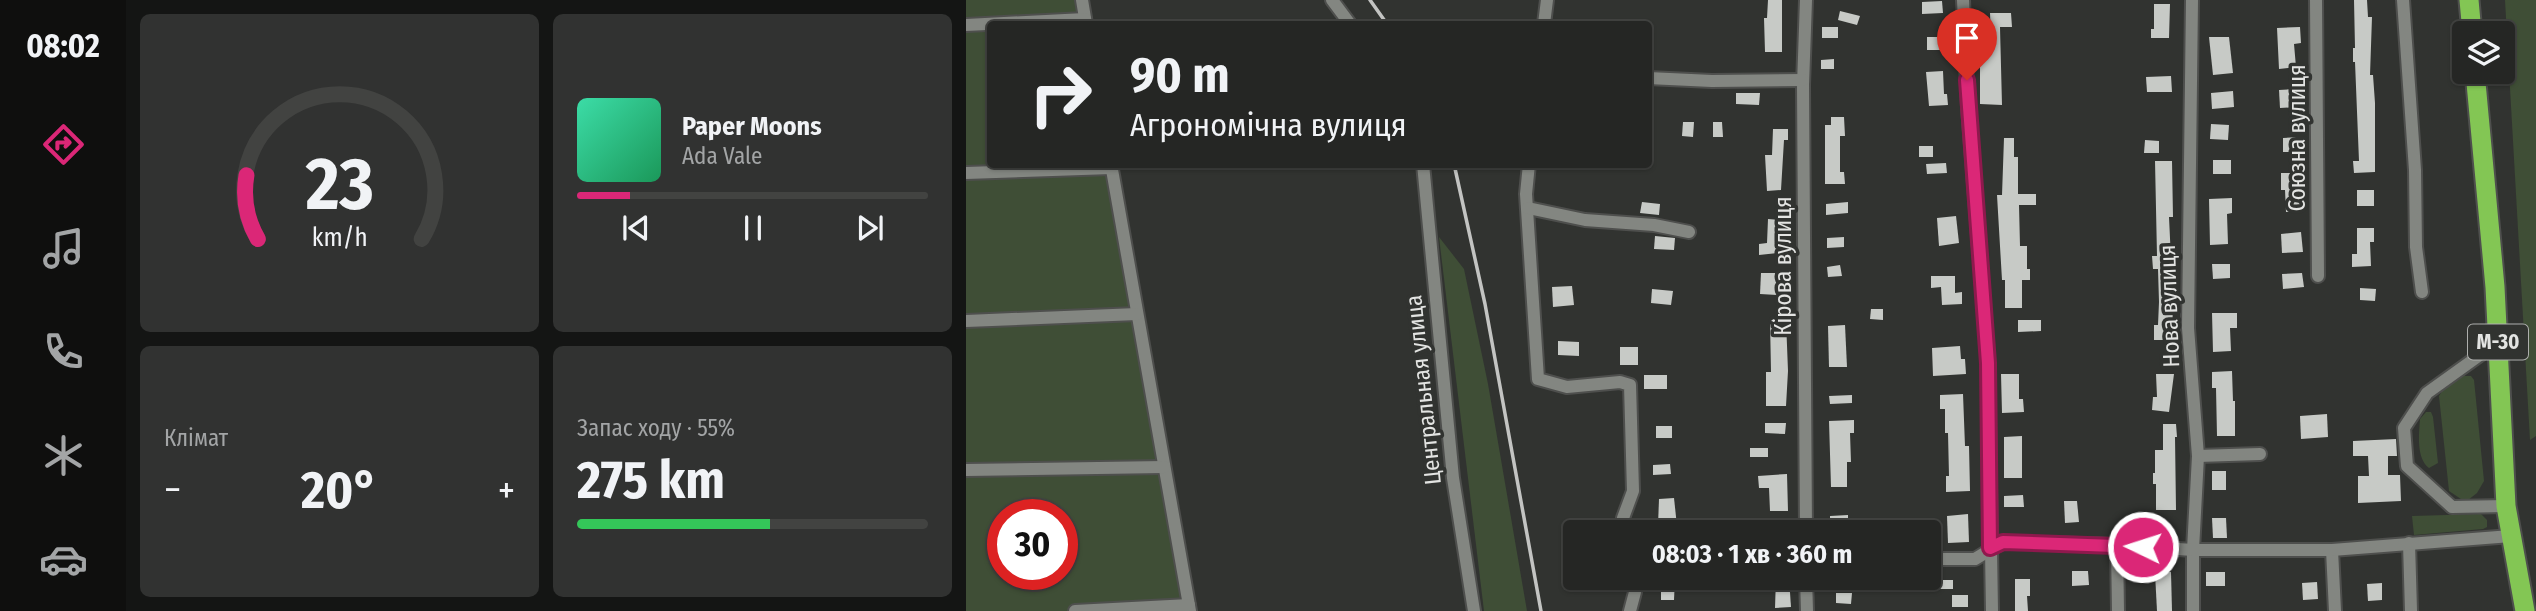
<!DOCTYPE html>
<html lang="uk">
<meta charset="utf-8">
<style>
body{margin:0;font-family:"Fira Sans Condensed",sans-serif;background:#313231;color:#f1f3f6;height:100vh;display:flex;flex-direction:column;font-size:26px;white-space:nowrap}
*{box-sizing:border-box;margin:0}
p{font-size:23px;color:#a3a5a6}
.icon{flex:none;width:38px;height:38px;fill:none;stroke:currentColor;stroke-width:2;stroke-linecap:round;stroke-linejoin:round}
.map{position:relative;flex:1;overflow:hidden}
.details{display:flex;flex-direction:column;gap:14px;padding:14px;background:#141514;width:840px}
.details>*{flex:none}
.guide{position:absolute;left:21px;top:21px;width:665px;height:147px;border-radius:7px;box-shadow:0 2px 5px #0004,0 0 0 2px #424341;background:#252624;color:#f1f3f6;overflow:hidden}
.fabs{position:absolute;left:1486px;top:21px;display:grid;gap:14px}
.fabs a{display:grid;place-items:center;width:63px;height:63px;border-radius:7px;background:#252624;box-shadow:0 2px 5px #0004,0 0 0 2px #424341;font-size:35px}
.speed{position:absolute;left:21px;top:499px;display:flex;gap:14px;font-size:35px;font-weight:700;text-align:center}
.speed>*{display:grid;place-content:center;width:91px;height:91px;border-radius:50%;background:#252624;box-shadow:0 2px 5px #0004,0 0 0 2px #424341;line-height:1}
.speed .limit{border:10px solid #d22;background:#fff;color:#111}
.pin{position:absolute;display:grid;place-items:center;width:60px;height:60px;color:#fff;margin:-72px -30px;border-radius:50% 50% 50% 0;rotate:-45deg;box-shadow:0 0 7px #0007}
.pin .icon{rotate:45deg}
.me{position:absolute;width:77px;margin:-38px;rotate:274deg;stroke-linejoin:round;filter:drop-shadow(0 0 5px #0008)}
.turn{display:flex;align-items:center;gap:24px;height:147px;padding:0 28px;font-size:32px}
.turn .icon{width:91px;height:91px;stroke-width:2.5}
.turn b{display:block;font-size:49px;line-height:60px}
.big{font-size:52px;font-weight:700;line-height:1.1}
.details .card{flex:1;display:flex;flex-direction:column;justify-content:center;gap:10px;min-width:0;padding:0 24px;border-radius:10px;background:#313231}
.details .dial{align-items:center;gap:0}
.dial svg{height:182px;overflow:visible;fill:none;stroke:#424341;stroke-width:7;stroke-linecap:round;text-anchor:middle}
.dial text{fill:#f1f3f6;stroke:none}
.song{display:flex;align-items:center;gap:21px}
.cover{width:84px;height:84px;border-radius:10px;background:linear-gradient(135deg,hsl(160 70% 55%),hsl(150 70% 35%))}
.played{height:7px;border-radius:4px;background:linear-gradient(90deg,#db2777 15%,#424341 15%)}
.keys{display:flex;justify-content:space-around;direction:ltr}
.heat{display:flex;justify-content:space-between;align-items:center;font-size:38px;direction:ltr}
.charge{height:10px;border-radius:5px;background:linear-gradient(90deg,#34c759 55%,#424341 0)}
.details .tiles{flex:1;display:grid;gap:14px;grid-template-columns:repeat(2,1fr)}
.trip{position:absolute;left:597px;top:520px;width:378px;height:70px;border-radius:7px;background:#252624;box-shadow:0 2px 5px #0004,0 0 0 2px #424341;font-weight:700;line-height:70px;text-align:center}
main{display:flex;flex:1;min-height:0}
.tabs{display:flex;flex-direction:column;width:126px;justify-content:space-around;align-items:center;background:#0f0f0e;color:#a3a5a6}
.tabs .icon{width:49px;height:49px}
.tabs .selected{color:#db2777}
.tabs b{font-size:32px;color:#f1f3f6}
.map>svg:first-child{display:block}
.green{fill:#3f4e36;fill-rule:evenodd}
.building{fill:#c7cac6}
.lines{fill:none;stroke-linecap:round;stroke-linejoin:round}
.minor-casing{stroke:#4e4f4d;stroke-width:16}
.highway-casing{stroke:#4e4f4d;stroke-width:23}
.minor{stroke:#838681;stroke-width:12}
.highway{stroke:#83c654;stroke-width:19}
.rail{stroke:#c3c4c2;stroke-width:3.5}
.route-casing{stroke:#8e194d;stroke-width:18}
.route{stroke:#db2777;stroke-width:12}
.labels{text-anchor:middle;stroke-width:7;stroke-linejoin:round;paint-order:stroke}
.shield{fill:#313330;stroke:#aeafad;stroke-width:2}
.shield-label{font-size:21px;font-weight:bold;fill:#e3e4e2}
.street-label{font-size:23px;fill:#e3e4e2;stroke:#313330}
</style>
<main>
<nav class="tabs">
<b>08:02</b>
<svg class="icon selected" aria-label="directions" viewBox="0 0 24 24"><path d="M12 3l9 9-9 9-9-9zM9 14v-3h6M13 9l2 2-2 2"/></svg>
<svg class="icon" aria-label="music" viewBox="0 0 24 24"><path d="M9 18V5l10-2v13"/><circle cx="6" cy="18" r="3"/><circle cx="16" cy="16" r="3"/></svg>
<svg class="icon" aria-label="phone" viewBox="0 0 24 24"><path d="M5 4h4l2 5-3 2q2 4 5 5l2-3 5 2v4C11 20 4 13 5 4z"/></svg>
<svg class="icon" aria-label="climate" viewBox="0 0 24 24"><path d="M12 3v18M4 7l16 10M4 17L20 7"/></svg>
<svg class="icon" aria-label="car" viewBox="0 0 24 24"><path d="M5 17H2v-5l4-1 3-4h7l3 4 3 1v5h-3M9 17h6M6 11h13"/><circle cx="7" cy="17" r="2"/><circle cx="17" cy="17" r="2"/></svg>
</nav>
<section class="details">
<div class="tiles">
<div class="card dial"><svg viewBox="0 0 100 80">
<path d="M14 69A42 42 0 1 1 86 69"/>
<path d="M14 69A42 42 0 0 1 9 41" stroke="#db2777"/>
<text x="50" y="56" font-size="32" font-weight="700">23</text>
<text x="50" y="72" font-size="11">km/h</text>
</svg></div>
<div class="card">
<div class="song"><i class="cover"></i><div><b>Paper Moons</b><p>Ada Vale</p></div></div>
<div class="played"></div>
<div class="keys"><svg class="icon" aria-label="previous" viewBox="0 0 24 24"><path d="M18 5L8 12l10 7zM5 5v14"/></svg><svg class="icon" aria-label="pause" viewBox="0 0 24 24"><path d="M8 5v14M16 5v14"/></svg><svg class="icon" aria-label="next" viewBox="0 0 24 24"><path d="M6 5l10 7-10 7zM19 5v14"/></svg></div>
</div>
<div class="card"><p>Клімат</p>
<div class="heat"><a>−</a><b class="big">20°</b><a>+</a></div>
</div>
<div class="card"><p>Запас ходу · 55%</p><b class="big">275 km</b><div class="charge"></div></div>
</div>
</section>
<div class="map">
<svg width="1570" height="611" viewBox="0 0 1570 611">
<rect width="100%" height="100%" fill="#313330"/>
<g class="green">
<path d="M0 0H120L125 24H24V164L149 165 224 611H0ZM37 514H96V574H37Z"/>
<polygon points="1539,0 1570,0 1570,436 1564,440"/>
<polygon points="473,237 498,269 522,384 561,611 518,611"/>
<polygon points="1498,376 1505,376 1508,380 1518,481 1511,493 1502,500 1495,499 1483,491 1473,396 1476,391"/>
<path d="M1460 412H1465L1467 417 1472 463 1463 468C1450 458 1453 434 1454 419Z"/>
<polygon points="1515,514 1521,520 1521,527 1517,529 1448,535 1446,516"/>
</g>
<g class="building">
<polygon points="802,0 816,0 816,52 799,52 798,18 801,18"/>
<polygon points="1388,0 1401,0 1402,17 1406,17 1404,75 1407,75 1409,103 1409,172 1388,173 1387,161 1393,161 1389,62 1387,62 1387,48 1389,48"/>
<polygon points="976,1 977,13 956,14 956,2"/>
<polygon points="1188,4 1204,4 1203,38 1185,38 1185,29 1188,29"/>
<polygon points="874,11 894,16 891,25 872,20"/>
<polygon points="1024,13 1045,13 1046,27 1034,27 1036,105 1014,104 1014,40 1025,39"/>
<rect x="856" y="27" width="16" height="11"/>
<polygon points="1334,27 1335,43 1328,44 1330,67 1313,69 1311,28"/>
<rect x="961" y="37" width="18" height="13"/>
<polygon points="1243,37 1263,37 1267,73 1247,75"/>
<polygon points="868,59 868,69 855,69 855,60"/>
<polygon points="977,71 978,94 981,94 982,105 963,106 960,72"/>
<polygon points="1205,76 1206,92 1181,92 1180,77"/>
<polygon points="1329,89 1330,107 1314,108 1313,90"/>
<polygon points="1267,91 1268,107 1246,109 1245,93"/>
<polygon points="770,93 794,93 793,105 770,104"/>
<polygon points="865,117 878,117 879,136 874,136 874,172 878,172 879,184 859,184 859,125 865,125"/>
<polygon points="717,122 728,122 727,137 716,136"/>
<polygon points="747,122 756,122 757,137 747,137"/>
<polygon points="1245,124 1263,125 1262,140 1244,139"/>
<polygon points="807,129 822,129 822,140 818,140 815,190 801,191 799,155 806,155"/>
<polygon points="1334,137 1334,152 1317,152 1317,138"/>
<polygon points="1038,138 1048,138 1048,157 1052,157 1052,194 1070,194 1070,205 1053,205 1054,246 1061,246 1061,269 1064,269 1064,280 1056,280 1056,308 1039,308 1039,280 1036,280 1031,195 1036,195"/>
<polygon points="1179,140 1193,141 1193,153 1178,153"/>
<rect x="953" y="146" width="14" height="11"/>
<rect x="1247" y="160" width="18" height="14"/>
<polygon points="1189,161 1206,161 1207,217 1203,217 1207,302 1206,340 1188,340 1188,325 1192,325 1193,302 1192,269 1187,269 1186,256 1191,256"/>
<polygon points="980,163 981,173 961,174 960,164"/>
<polygon points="1315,173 1335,173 1337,211 1320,212 1319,190 1315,190"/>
<rect x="1391" y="190" width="17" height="16"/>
<polygon points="1266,198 1266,213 1261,214 1262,244 1244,245 1243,199"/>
<polygon points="676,202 694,204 693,215 674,213"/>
<polygon points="882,202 882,213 860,215 860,204"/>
<polygon points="990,216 993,243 973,246 971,218"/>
<polygon points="802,219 815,220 814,242 820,241 820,252 793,255 793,244 801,243"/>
<polygon points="1391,228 1408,228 1408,242 1404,242 1405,266 1386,267 1386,254 1391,254"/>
<polygon points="1335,232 1337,252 1316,253 1315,234"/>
<polygon points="689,236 709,238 708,250 688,249"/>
<polygon points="878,237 878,247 861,248 861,238"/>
<polygon points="1246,264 1264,264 1264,278 1247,279"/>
<polygon points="874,265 876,276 862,277 861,267"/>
<polygon points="795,273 811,273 811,295 794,294"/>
<polygon points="1336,273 1338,287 1317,289 1316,274"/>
<polygon points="965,276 989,276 989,293 996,292 996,304 976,305 975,287 965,288"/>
<polygon points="606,286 608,305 587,307 586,287"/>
<polygon points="1394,288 1410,289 1409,301 1394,300"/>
<polygon points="686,289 707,291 705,305 685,303"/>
<polygon points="905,309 917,309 917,320 904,319"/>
<polygon points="1246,313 1271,313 1271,328 1264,328 1265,351 1247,352"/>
<polygon points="804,320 820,320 822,371 820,406 800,406 800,372 805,372"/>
<polygon points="1052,320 1075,320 1075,331 1052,332"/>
<polygon points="879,325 881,367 863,367 862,326"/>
<polygon points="592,341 613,342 613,356 592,355"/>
<polygon points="994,346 995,359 999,359 1000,374 967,376 966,348"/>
<rect x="654" y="347" width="18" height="18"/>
<polygon points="1266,371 1267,401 1269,401 1269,436 1251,436 1250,388 1246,388 1246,372"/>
<polygon points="1035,374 1053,374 1053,399 1057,399 1058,412 1036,413"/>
<polygon points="1190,374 1208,374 1203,412 1186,410 1187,397 1191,397"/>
<rect x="678" y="375" width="23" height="14"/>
<polygon points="997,394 999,446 1003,446 1004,491 980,492 980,476 983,476 982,433 979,433 979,409 974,409 974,395"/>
<polygon points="886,395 886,403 864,404 863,396"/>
<polygon points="1361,414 1362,437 1335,439 1334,416"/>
<polygon points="888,420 888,433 884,433 885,462 881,462 881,487 865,487 863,421"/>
<polygon points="799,423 820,423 819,434 799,433"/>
<polygon points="1197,424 1210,424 1211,437 1209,437 1210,510 1190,510 1190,484 1187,484 1187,473 1189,473 1189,450 1197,450"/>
<rect x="690" y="426" width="16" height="12"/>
<polygon points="1056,436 1056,478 1038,478 1038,437"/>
<polygon points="1430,439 1431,456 1422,456 1422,475 1434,475 1435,501 1392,503 1392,476 1403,476 1402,456 1387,456 1387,441"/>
<rect x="784" y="448" width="18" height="9"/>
<polygon points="704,464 705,474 687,475 687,465"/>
<rect x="1246" y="471" width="14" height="19"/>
<polygon points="821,474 822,511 804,511 803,488 793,488 792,476"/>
<polygon points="1057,495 1058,507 1038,507 1038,496"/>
<polygon points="708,498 711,526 692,526 693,499"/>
<polygon points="1098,501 1111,501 1113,522 1099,523"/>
<polygon points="1002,514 1003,542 982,543 981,516"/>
<polygon points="882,515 882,525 864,525 864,516"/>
<polygon points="1246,518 1260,518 1261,538 1247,538"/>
<polygon points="1106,571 1122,571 1123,585 1106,586"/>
<polygon points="1205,572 1206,611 1191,611 1189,573"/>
<rect x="1240" y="572" width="19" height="14"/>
<polygon points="695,578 709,578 708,600 695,600"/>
<polygon points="810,578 823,578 825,607 809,608"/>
<polygon points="1049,579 1064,579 1064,596 1061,596 1062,611 1049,611"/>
<rect x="972" y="580" width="15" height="9"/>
<polygon points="1351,582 1352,599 1337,600 1336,583"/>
<polygon points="1416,583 1416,600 1402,601 1401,584"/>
<polygon points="870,593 886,593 885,604 870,603"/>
<rect x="986" y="595" width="16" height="12"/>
</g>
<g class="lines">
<defs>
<g id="minor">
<polyline points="116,0 120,24"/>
<polyline points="366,0 384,24"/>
<polyline points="840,0 837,85 840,532"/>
<polyline points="997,0 1002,107 1022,363 1026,611"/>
<polyline points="1226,0 1222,328 1232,456 1227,550 1227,611"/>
<polyline points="1350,0 1352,276"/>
<polyline points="1437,0 1449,170 1450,247 1456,292"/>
<polyline points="578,24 581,0"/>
<polyline points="0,25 119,19"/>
<polyline points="682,78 746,81 837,80"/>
<polyline points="145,164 224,611"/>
<polyline points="457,164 487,478 508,611"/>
<polyline points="563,164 560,194 572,379 601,387 654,382 664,385 667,491 657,518 664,532"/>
<polyline points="0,173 145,168"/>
<polyline points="562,208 619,220 688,225 723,232"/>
<polyline points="0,321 171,314"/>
<polyline points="1532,342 1461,393 1438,428 1441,466 1486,507 1540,506"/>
<polyline points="1232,456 1294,454"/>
<polyline points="0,470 198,467"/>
<polyline points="1443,543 1445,611"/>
<polyline points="1151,545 1152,611"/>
<polyline points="1366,550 1369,611"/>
<polyline points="962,559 1009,559 1037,542 1151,545 1227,550 1366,550 1545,536"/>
<polyline points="840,578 841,611"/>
<polyline points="109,611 223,605"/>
<polyline points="664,611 669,592 669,578"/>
</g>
<g id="highway">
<polyline points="1503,0 1506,33"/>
<polyline points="1509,72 1529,287 1540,506 1559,611"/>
</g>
</defs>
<use href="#minor" class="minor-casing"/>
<use href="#highway" class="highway-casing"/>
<use href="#minor" class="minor"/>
<use href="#highway" class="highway"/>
<g class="rail">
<polyline points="404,0 421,24"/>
<polyline points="488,164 519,304 575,611"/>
</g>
</g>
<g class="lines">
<defs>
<polyline id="route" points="1001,80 1022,363 1024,548 1037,542 1177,547"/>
</defs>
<use href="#route" class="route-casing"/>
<use href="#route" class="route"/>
</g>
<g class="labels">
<rect class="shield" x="1502" y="324.5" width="60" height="35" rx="5"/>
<g class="shield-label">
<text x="1532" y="349">М-30</text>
</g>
<g class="street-label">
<text transform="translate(1331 138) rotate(-90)" y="8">Союзна вулиця</text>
<text transform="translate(817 266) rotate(-90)" y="8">Кірова вулиця</text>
<text transform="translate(1203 306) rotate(-92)" y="8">Нова вулиця</text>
<text transform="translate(457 390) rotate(-96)" y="8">Центральная улица</text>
</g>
</g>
</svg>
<div class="fabs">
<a><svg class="icon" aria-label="layers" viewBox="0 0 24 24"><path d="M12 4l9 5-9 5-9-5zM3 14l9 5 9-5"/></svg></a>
</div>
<div class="speed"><div class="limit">30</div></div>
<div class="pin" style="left:1001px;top:80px;background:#d93025"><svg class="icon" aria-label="arrive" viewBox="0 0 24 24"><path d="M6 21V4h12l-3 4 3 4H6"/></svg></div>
<svg class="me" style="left:1177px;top:547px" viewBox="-20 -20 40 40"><circle r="17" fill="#db2777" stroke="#fff" stroke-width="3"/><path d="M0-11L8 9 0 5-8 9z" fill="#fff"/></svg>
<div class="trip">08:03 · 1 хв · 360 m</div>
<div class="guide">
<div class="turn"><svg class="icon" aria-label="right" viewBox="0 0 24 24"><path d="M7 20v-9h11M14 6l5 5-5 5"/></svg><div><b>90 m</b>Агрономічна вулиця</div></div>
</div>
</div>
</main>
